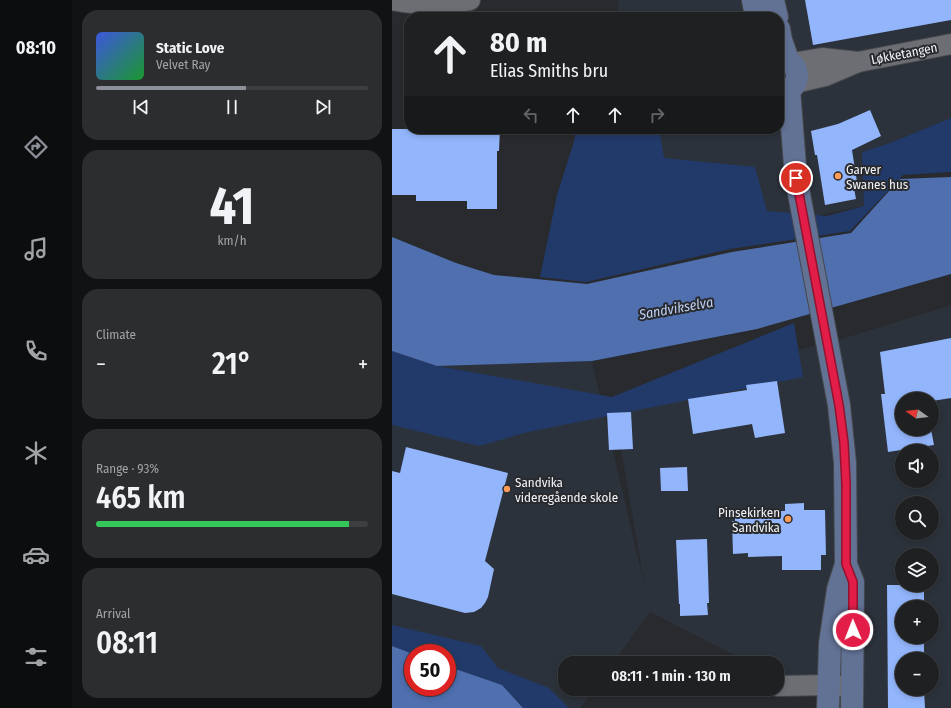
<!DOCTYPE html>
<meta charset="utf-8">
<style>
body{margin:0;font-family:"Fira Sans Condensed",sans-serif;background:#2b2d2f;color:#f1f3f6;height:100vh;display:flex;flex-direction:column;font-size:15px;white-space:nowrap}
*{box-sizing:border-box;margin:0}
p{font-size:13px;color:#a1a3a5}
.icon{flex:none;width:22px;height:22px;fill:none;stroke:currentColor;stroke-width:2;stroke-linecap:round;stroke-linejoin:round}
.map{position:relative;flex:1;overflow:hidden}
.drawer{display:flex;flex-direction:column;gap:10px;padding:10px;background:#101213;width:320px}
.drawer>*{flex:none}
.top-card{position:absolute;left:12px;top:12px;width:380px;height:122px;border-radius:16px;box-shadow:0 2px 6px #0003,0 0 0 1px #3c3e40;background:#1e2022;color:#f1f3f6;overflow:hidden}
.needle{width:26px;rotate:284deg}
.tools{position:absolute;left:503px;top:392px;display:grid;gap:8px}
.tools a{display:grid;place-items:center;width:44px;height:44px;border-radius:50%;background:#1e2022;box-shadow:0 2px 6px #0003,0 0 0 1px #3c3e40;font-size:20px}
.speed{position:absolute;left:12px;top:644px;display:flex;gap:8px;font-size:20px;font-weight:700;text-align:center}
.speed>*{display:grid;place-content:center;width:52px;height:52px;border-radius:50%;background:#1e2022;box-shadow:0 2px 6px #0003,0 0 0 1px #3c3e40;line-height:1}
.speed .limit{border:6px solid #d22;background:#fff;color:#111}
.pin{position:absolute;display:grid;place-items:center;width:34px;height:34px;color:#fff;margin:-17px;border:2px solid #fff;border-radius:50%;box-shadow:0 1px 4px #0007}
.me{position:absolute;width:44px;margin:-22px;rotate:359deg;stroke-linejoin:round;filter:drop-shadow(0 0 3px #0008)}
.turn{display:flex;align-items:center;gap:14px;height:84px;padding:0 20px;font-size:18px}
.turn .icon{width:52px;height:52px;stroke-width:2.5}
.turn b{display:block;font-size:28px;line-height:34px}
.lanes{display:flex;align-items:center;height:38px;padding:0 20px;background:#0003;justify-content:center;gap:20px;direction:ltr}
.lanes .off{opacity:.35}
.big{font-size:30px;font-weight:600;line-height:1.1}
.drawer .widget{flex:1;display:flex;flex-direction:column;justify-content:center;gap:6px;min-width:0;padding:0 14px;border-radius:16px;background:#2b2d2f}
.drawer .dial{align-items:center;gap:0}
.dial b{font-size:52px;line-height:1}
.song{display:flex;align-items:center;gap:12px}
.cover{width:48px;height:48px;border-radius:6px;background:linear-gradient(135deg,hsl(230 70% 55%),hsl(130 70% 35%))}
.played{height:4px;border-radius:2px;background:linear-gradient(90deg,#8c9099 55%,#3c3e40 55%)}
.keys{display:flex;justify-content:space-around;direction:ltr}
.heat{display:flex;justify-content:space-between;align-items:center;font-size:22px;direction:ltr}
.charge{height:6px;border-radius:3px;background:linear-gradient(90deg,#34c759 93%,#3c3e40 0)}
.trip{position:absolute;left:166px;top:656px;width:226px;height:40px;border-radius:16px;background:#1e2022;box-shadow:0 2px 6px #0003,0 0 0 1px #3c3e40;font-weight:600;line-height:40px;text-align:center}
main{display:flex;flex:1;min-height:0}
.tabs{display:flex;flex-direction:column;width:72px;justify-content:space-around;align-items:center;background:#0c0d0e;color:#a1a3a5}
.tabs .icon{width:28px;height:28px}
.tabs .active{color:#8c9099}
.tabs b{font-size:18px;color:#f1f3f6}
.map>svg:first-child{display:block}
.built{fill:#2c323b;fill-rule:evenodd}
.green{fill:#223a6a}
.water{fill:#4f6faf}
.building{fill:#92b5fb}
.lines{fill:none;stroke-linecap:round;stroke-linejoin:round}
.street-casing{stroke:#46484c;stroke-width:22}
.secondary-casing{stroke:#46484c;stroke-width:24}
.street{stroke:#6c6e73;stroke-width:20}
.secondary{stroke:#627295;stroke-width:22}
.route-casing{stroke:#92132f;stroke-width:10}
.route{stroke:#e11d48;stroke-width:7}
.poi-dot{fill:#fe9b58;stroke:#282a2e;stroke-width:1.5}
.labels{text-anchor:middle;stroke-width:4;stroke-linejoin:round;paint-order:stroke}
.street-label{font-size:13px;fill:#f1f3f6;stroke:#282a2e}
.poi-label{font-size:13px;fill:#f1f3f6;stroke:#282a2e;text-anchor:start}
.water-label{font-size:14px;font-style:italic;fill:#bccff3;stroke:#282a2e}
</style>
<main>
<nav class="tabs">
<b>08:10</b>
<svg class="icon active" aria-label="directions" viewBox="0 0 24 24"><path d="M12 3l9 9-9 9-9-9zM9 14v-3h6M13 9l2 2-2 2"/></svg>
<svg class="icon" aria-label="music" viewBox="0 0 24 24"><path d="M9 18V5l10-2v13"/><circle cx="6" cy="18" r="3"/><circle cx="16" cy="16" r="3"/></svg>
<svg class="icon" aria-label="phone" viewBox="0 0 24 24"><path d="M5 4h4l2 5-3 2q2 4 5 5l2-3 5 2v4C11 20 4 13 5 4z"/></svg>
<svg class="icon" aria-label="climate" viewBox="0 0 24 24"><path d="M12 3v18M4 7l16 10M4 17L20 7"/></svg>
<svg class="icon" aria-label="car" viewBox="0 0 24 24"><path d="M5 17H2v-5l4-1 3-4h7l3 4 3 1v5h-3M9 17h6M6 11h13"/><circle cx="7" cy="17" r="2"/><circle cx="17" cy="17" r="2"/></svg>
<svg class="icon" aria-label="filters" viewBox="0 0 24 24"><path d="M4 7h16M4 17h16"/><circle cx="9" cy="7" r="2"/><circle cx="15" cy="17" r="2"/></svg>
</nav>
<section class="drawer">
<div class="widget">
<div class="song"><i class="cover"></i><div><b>Static Love</b><p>Velvet Ray</p></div></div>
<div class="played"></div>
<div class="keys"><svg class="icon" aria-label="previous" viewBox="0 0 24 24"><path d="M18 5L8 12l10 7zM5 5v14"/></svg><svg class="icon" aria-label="pause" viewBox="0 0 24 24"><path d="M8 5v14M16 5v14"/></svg><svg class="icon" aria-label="next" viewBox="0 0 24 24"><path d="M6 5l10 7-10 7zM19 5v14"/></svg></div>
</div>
<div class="widget dial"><b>41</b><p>km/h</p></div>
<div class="widget"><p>Climate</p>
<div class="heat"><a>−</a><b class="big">21°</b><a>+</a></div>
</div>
<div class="widget"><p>Range · 93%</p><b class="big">465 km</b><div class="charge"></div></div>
<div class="widget"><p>Arrival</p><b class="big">08:11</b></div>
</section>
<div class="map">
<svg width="559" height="708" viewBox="0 0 559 708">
<rect width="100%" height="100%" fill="#282a2e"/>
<g class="built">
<polygon points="226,0 559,0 559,118 498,143 470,152 472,206 438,213 240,269 233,129 387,129 387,17 227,17"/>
<path d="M559 305V708H446L385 677V663H358L258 612 221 663H173V689H202L188 708H131L110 685 55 666V653L21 654 0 646V351L45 366 200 361 253 588 220 397 453 338ZM510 399H540V429H510ZM510 451H540V481H510ZM510 503H540V533H510ZM510 555H540V585H510ZM510 607H540V637H510ZM510 659H540V689H510Z"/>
</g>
<g class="green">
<polygon points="559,118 559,172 511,175 458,231 338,249 194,282 148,277 165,195 183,138 182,129 267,129 272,158 363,167 375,211 435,216 472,206 470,152 498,143"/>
<polygon points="402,323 411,377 136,432 87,446 0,425 0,351 45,366 220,397"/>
<polygon points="0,625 89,646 106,668 157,688 177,708 131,708 110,685 55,666 55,653 21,654 0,646"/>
</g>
<g class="water">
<polygon points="559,177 559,274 365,329 200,361 45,366 0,351 0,237 64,263 102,275 195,284 340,252 459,233 508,179"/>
<polygon points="0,646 21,654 21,687 55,687 55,666 110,685 131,708 0,708"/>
</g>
<g class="building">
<polygon points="413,0 559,0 559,20 421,45"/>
<polygon points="478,110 489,136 460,150 465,182 461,183 464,199 433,205 425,155 423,155 419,131 446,124"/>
<polygon points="0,129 108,129 107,151 105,151 105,209 75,209 75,201 24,201 24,195 0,195"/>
<polygon points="559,338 559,398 540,401 540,399 510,399 510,429 539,429 542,445 496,452 489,394 493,394 488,352"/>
<polygon points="385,381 393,433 363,438 360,424 301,434 296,399 355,390 354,385"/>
<polygon points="239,412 241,449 217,450 215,413"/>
<polygon points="14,447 116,473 93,561 102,569 96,597 93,603 89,608 82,612 73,613 0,594 0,471 8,473"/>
<polygon points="295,467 296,491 269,491 268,468"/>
<polygon points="412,503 412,510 433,510 434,555 429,555 429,570 390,570 390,556 356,557 356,553 341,554 340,521 343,521 343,514 355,514 355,511 393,511 393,504"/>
<polygon points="315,539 317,603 315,603 316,615 288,616 288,604 287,604 284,540"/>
<polygon points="495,585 532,585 532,607 510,607 510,637 532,637 532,659 510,659 510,689 532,689 533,708 496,708"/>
</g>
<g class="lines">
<defs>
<g id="street">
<path d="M0 0C27 5 52 6 78 0"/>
<polyline points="400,63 430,58 466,62"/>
<polyline points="403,83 433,76 466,62 559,44"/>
<polyline points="385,686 437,685 460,687"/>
</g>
<g id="secondary">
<polyline points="361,0 364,17"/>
<polyline points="381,0 385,17"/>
<polyline points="387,29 389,40 396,60"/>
<path d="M387 58C411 60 411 92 387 92"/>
<polyline points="397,89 404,178 447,405 453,463 454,564 446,589 438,643 436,708"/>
<polyline points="455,567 461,582 460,708"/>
</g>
</defs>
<use href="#street" class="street-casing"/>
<use href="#secondary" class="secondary-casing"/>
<use href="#street" class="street"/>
<use href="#secondary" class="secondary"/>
</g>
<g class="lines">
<defs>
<polyline id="route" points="404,178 447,405 452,443 454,484 454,564 461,582 461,630"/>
</defs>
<use href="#route" class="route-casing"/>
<use href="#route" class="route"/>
</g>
<g class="poi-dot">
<circle cx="446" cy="176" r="4"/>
<circle cx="115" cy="489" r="4"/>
<circle cx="396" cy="519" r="4"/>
</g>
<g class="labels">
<g class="street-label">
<text transform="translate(512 53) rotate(-11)" y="5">Løkketangen</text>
</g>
<g class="poi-label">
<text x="454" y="174">Garver<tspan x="454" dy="15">Swanes hus</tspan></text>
<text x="123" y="487">Sandvika<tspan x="123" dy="15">videregående skole</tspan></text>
<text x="388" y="517" text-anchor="end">Pinsekirken<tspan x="388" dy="15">Sandvika</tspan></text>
</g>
<g class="water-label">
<text transform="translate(284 308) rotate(-10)" y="5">Sandvikselva</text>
</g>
</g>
</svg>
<div class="tools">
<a><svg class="needle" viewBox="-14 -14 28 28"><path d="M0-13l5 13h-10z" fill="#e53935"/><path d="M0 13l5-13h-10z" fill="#a1a3a5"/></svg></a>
<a><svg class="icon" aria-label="sound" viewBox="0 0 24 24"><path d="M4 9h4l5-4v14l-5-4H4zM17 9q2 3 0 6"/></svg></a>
<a><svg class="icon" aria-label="search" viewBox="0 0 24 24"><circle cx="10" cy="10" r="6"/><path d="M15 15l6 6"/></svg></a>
<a><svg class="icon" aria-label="layers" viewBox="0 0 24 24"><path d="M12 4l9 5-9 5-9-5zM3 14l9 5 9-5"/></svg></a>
<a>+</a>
<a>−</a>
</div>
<div class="speed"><div class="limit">50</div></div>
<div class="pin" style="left:404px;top:178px;background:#d93025"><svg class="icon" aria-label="arrive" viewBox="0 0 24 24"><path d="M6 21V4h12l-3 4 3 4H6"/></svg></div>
<svg class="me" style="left:461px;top:630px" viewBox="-20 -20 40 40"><circle r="17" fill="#e11d48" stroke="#fff" stroke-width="3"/><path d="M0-11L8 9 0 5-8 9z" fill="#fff"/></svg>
<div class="trip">08:11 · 1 min · 130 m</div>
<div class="top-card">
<div class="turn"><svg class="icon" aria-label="ahead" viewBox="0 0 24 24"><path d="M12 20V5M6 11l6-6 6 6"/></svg><div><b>80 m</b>Elias Smiths bru</div></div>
<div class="lanes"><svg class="icon off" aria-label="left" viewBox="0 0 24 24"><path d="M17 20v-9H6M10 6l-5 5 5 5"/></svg><svg class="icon" aria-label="ahead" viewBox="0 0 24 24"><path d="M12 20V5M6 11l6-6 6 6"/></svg><svg class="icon" aria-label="ahead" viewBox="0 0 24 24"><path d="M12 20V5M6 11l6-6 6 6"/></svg><svg class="icon off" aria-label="right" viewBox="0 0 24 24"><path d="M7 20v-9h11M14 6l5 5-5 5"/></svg></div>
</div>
</div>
</main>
